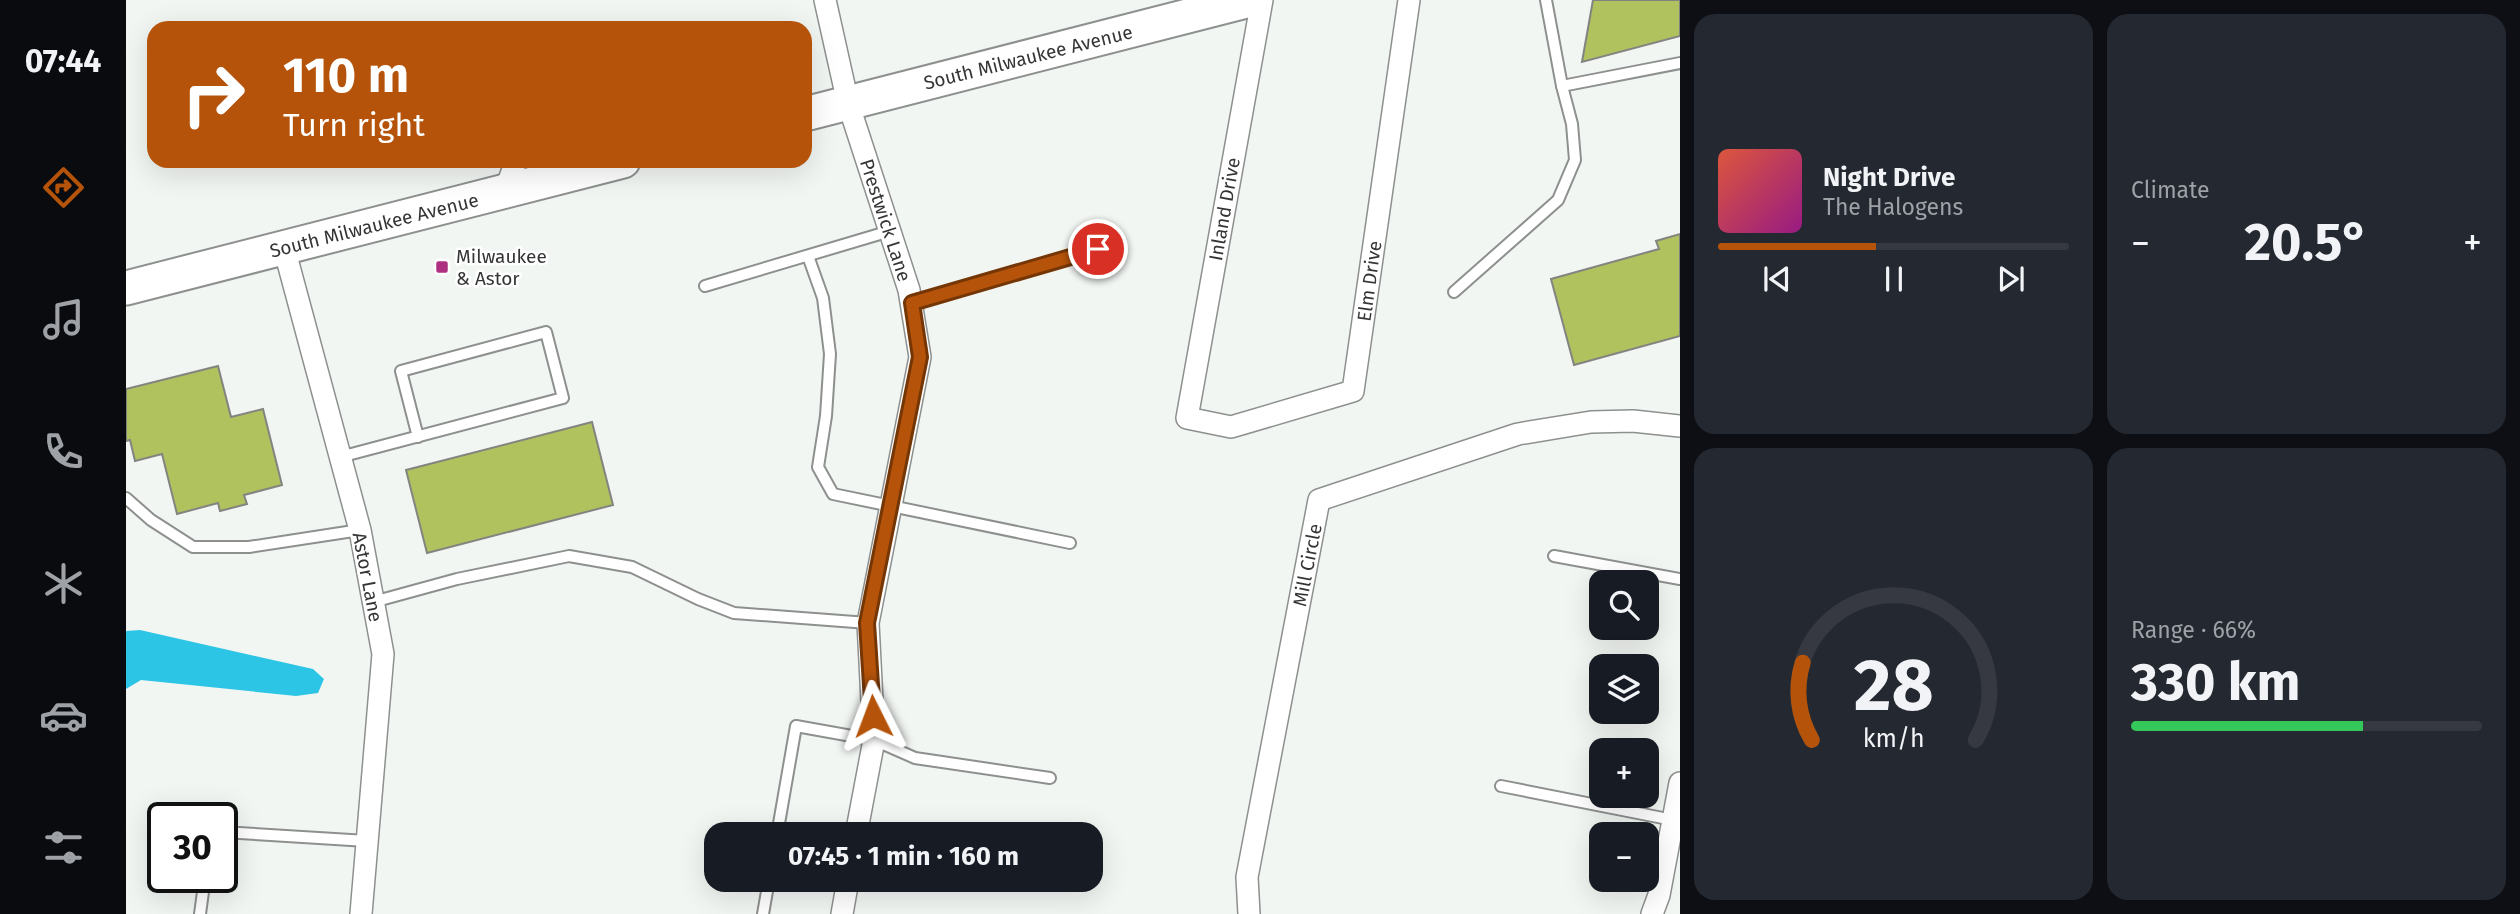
<!DOCTYPE html>
<meta charset="utf-8">
<style>
body{margin:0;font-family:"Fira Sans",sans-serif;background:#242831;color:#f1f3f6;height:100vh;display:flex;flex-direction:column;font-size:26px;white-space:nowrap}
*{box-sizing:border-box;margin:0}
p{font-size:23px;color:#9ea1a6}
.icon{flex:none;width:38px;height:38px;fill:none;stroke:currentColor;stroke-width:2;stroke-linecap:round;stroke-linejoin:round}
.map{position:relative;flex:1;overflow:hidden}
.sheet{display:flex;flex-direction:column;gap:14px;padding:14px;background:#0d0f14;width:840px}
.sheet>*{flex:none}
.top-card{position:absolute;left:21px;top:21px;width:665px;height:147px;border-radius:21px;box-shadow:0 7px 28px #0002;background:#b45309;color:#fff;overflow:hidden}
.buttons{position:absolute;left:1463px;top:570px;display:grid;gap:14px}
.buttons a{display:grid;place-items:center;width:70px;height:70px;border-radius:14px;background:#171b24;box-shadow:0 7px 28px #0002;font-size:35px}
.speed{position:absolute;left:21px;top:802px;display:flex;gap:14px;font-size:35px;font-weight:700;text-align:center}
.speed>*{display:grid;place-content:center;width:91px;height:91px;border-radius:50%;background:#171b24;box-shadow:0 7px 28px #0002;line-height:1}
.speed .limit{border:4px solid #111;border-radius:10px;background:#fff;color:#111}
.pin{position:absolute;display:grid;place-items:center;width:60px;height:60px;color:#fff;margin:-30px;border:4px solid #fff;border-radius:50%;box-shadow:0 2px 7px #0007}
.me{position:absolute;width:77px;margin:-38px;rotate:357deg;stroke-linejoin:round;filter:drop-shadow(0 0 5px #0008)}
.turn{display:flex;align-items:center;gap:24px;height:147px;padding:0 21px;font-size:32px}
.turn .icon{width:91px;height:91px;stroke-width:2.5}
.turn b{display:block;font-size:49px;line-height:60px}
.big{font-size:52px;font-weight:700;line-height:1.1}
.sheet .card{flex:1;display:flex;flex-direction:column;justify-content:center;gap:10px;min-width:0;padding:0 24px;border-radius:21px;background:#242831}
.sheet .dial{align-items:center;gap:0}
.dial svg{height:182px;overflow:visible;fill:none;stroke:#363941;stroke-width:7;stroke-linecap:round;text-anchor:middle}
.dial text{fill:#f1f3f6;stroke:none}
.song{display:flex;align-items:center;gap:21px}
.cover{width:84px;height:84px;border-radius:10px;background:linear-gradient(135deg,hsl(10 70% 55%),hsl(310 70% 35%))}
.played{height:7px;border-radius:4px;background:linear-gradient(90deg,#b45309 45%,#363941 45%)}
.keys{display:flex;justify-content:space-around;direction:ltr}
.heat{display:flex;justify-content:space-between;align-items:center;font-size:38px;direction:ltr}
.charge{height:10px;border-radius:5px;background:linear-gradient(90deg,#34c759 66%,#363941 0)}
.sheet .tiles{flex:1;display:grid;gap:14px;grid-template-columns:repeat(2,1fr)}
.trip{position:absolute;left:578px;top:822px;width:399px;height:70px;border-radius:21px;background:#171b24;box-shadow:0 7px 28px #0002;font-weight:700;line-height:70px;text-align:center}
main{display:flex;flex:1;min-height:0}
.menu{display:flex;flex-direction:column;width:126px;justify-content:space-around;align-items:center;background:#090b0e;color:#9ea1a6}
.menu .icon{width:49px;height:49px}
.menu .current{color:#b45309}
.menu b{font-size:32px;color:#f1f3f6}
.map>svg:first-child{display:block}
.water{fill:#2dc5e6}
.building{fill:#b0c25e;stroke:#838480;stroke-width:2}
.lines{fill:none;stroke-linecap:round;stroke-linejoin:round}
.service-casing{stroke:#8d908e;stroke-width:14}
.minor-casing{stroke:#8d908e;stroke-width:24}
.primary-casing{stroke:#8d908e;stroke-width:37}
.service{stroke:#fff;stroke-width:10}
.minor{stroke:#fff;stroke-width:21}
.primary{stroke:#fff;stroke-width:33}
.route-casing{stroke:#753606;stroke-width:18}
.route{stroke:#b45309;stroke-width:12}
.poi-dot{fill:#ae3181;stroke:#fff;stroke-width:2.5}
.labels{text-anchor:middle;stroke-width:5;stroke-linejoin:round;paint-order:stroke}
.street-label{font-size:19px;fill:#343534;stroke:#fff}
.poi-label{font-size:19px;fill:#343534;stroke:#fff;text-anchor:start}
</style>
<main>
<nav class="menu">
<b>07:44</b>
<svg class="icon current" aria-label="directions" viewBox="0 0 24 24"><path d="M12 3l9 9-9 9-9-9zM9 14v-3h6M13 9l2 2-2 2"/></svg>
<svg class="icon" aria-label="music" viewBox="0 0 24 24"><path d="M9 18V5l10-2v13"/><circle cx="6" cy="18" r="3"/><circle cx="16" cy="16" r="3"/></svg>
<svg class="icon" aria-label="phone" viewBox="0 0 24 24"><path d="M5 4h4l2 5-3 2q2 4 5 5l2-3 5 2v4C11 20 4 13 5 4z"/></svg>
<svg class="icon" aria-label="climate" viewBox="0 0 24 24"><path d="M12 3v18M4 7l16 10M4 17L20 7"/></svg>
<svg class="icon" aria-label="car" viewBox="0 0 24 24"><path d="M5 17H2v-5l4-1 3-4h7l3 4 3 1v5h-3M9 17h6M6 11h13"/><circle cx="7" cy="17" r="2"/><circle cx="17" cy="17" r="2"/></svg>
<svg class="icon" aria-label="filters" viewBox="0 0 24 24"><path d="M4 7h16M4 17h16"/><circle cx="9" cy="7" r="2"/><circle cx="15" cy="17" r="2"/></svg>
</nav>
<div class="map">
<svg width="1554" height="914" viewBox="0 0 1554 914">
<rect width="100%" height="100%" fill="#f2f6f3"/>
<polygon class="water" points="14,630 187,669 198,679 192,693 170,696 15,680 0,689 0,631"/>
<g class="building">
<polygon points="1467,0 1554,0 1554,36 1456,62"/>
<polygon points="1554,234 1554,336 1448,365 1425,279 1533,249 1530,241"/>
<polygon points="92,366 105,417 137,409 156,485 118,495 121,504 94,511 92,503 51,514 36,454 9,461 4,440 0,441 0,389"/>
<polygon points="466,422 487,505 301,553 280,470"/>
</g>
<g class="lines">
<defs>
<g id="service">
<polyline points="1420,0 1436,86 1554,63"/>
<polyline points="682,256 697,298 704,354 700,416 692,467 707,494 944,543"/>
<polyline points="579,286 764,231"/>
<polyline points="1328,292 1432,200 1449,160 1446,124 1436,86"/>
<polyline points="786,303 972,249"/>
<polyline points="214,457 437,398 420,332 275,371 292,437"/>
<polyline points="0,498 25,520 67,547 123,547 234,530"/>
<polyline points="1428,556 1554,579"/>
<polyline points="247,602 331,579 443,556 506,567 572,599 608,613 742,623"/>
<polyline points="1375,786 1547,820"/>
<polyline points="29,820 37,821"/>
<polyline points="96,832 241,841"/>
<polyline points="651,835 670,726 748,740 789,758 924,778"/>
<polyline points="74,914 79,877"/>
<polyline points="637,914 643,880"/>
</g>
<g id="minor">
<polyline points="699,0 722,103 783,290 794,357 742,623 748,740 730,835"/>
<polyline points="1136,0 1061,418 1105,427 1227,391 1283,0"/>
<polyline points="379,191 390,161"/>
<polyline points="158,248 234,530 257,654 235,914"/>
<polyline points="716,914 722,880"/>
<polyline points="1123,914 1121,877 1193,500 1392,434 1465,422 1507,421 1554,426"/>
<polyline points="1526,914 1533,895 1554,783"/>
</g>
<g id="primary">
<polyline points="679,114 1124,0"/>
<polyline points="0,288 497,161"/>
</g>
</defs>
<use href="#service" class="service-casing"/>
<use href="#minor" class="minor-casing"/>
<use href="#primary" class="primary-casing"/>
<use href="#service" class="service"/>
<use href="#minor" class="minor"/>
<use href="#primary" class="primary"/>
</g>
<g class="lines">
<defs>
<polyline id="route" points="747,716 741,623 794,357 786,303 972,249"/>
</defs>
<use href="#route" class="route-casing"/>
<use href="#route" class="route"/>
</g>
<rect class="poi-dot" x="309" y="260" width="14" height="14" rx="3.5"/>
<g class="labels">
<g class="street-label">
<text transform="translate(902 57) rotate(-14)" y="7">South Milwaukee Avenue</text>
<text transform="translate(1098 209) rotate(-80)" y="7">Inland Drive</text>
<text transform="translate(760 220) rotate(72)" y="7">Prestwick Lane</text>
<text transform="translate(248 225) rotate(-14)" y="7">South Milwaukee Avenue</text>
<text transform="translate(1243 281) rotate(-82)" y="7">Elm Drive</text>
<text transform="translate(1181 565) rotate(-79)" y="7">Mill Circle</text>
<text transform="translate(242 577) rotate(79)" y="7">Astor Lane</text>
</g>
<g class="poi-label">
<text x="330" y="263">Milwaukee<tspan x="330" dy="22">&amp; Astor</tspan></text>
</g>
</g>
</svg>
<div class="buttons">
<a><svg class="icon" aria-label="search" viewBox="0 0 24 24"><circle cx="10" cy="10" r="6"/><path d="M15 15l6 6"/></svg></a>
<a><svg class="icon" aria-label="layers" viewBox="0 0 24 24"><path d="M12 4l9 5-9 5-9-5zM3 14l9 5 9-5"/></svg></a>
<a>+</a>
<a>−</a>
</div>
<div class="speed"><div class="limit">30</div></div>
<div class="pin" style="left:972px;top:249px;background:#d93025"><svg class="icon" aria-label="arrive" viewBox="0 0 24 24"><path d="M6 21V4h12l-3 4 3 4H6"/></svg></div>
<svg class="me" style="left:747px;top:716px" viewBox="-20 -20 40 40"><path d="M0-17L14 15 0 8-14 15z" fill="#b45309" stroke="#fff" stroke-width="4"/></svg>
<div class="trip">07:45 · 1 min · 160 m</div>
<div class="top-card">
<div class="turn"><svg class="icon" aria-label="right" viewBox="0 0 24 24"><path d="M7 20v-9h11M14 6l5 5-5 5"/></svg><div><b>110 m</b>Turn right</div></div>
</div>
</div>
<section class="sheet">
<div class="tiles">
<div class="card">
<div class="song"><i class="cover"></i><div><b>Night Drive</b><p>The Halogens</p></div></div>
<div class="played"></div>
<div class="keys"><svg class="icon" aria-label="previous" viewBox="0 0 24 24"><path d="M18 5L8 12l10 7zM5 5v14"/></svg><svg class="icon" aria-label="pause" viewBox="0 0 24 24"><path d="M8 5v14M16 5v14"/></svg><svg class="icon" aria-label="next" viewBox="0 0 24 24"><path d="M6 5l10 7-10 7zM19 5v14"/></svg></div>
</div>
<div class="card"><p>Climate</p>
<div class="heat"><a>−</a><b class="big">20.5°</b><a>+</a></div>
</div>
<div class="card dial"><svg viewBox="0 0 100 80">
<path d="M14 69A42 42 0 1 1 86 69"/>
<path d="M14 69A42 42 0 0 1 10 35" stroke="#b45309"/>
<text x="50" y="56" font-size="32" font-weight="700">28</text>
<text x="50" y="72" font-size="11">km/h</text>
</svg></div>
<div class="card"><p>Range · 66%</p><b class="big">330 km</b><div class="charge"></div></div>
</div>
</section>
</main>
